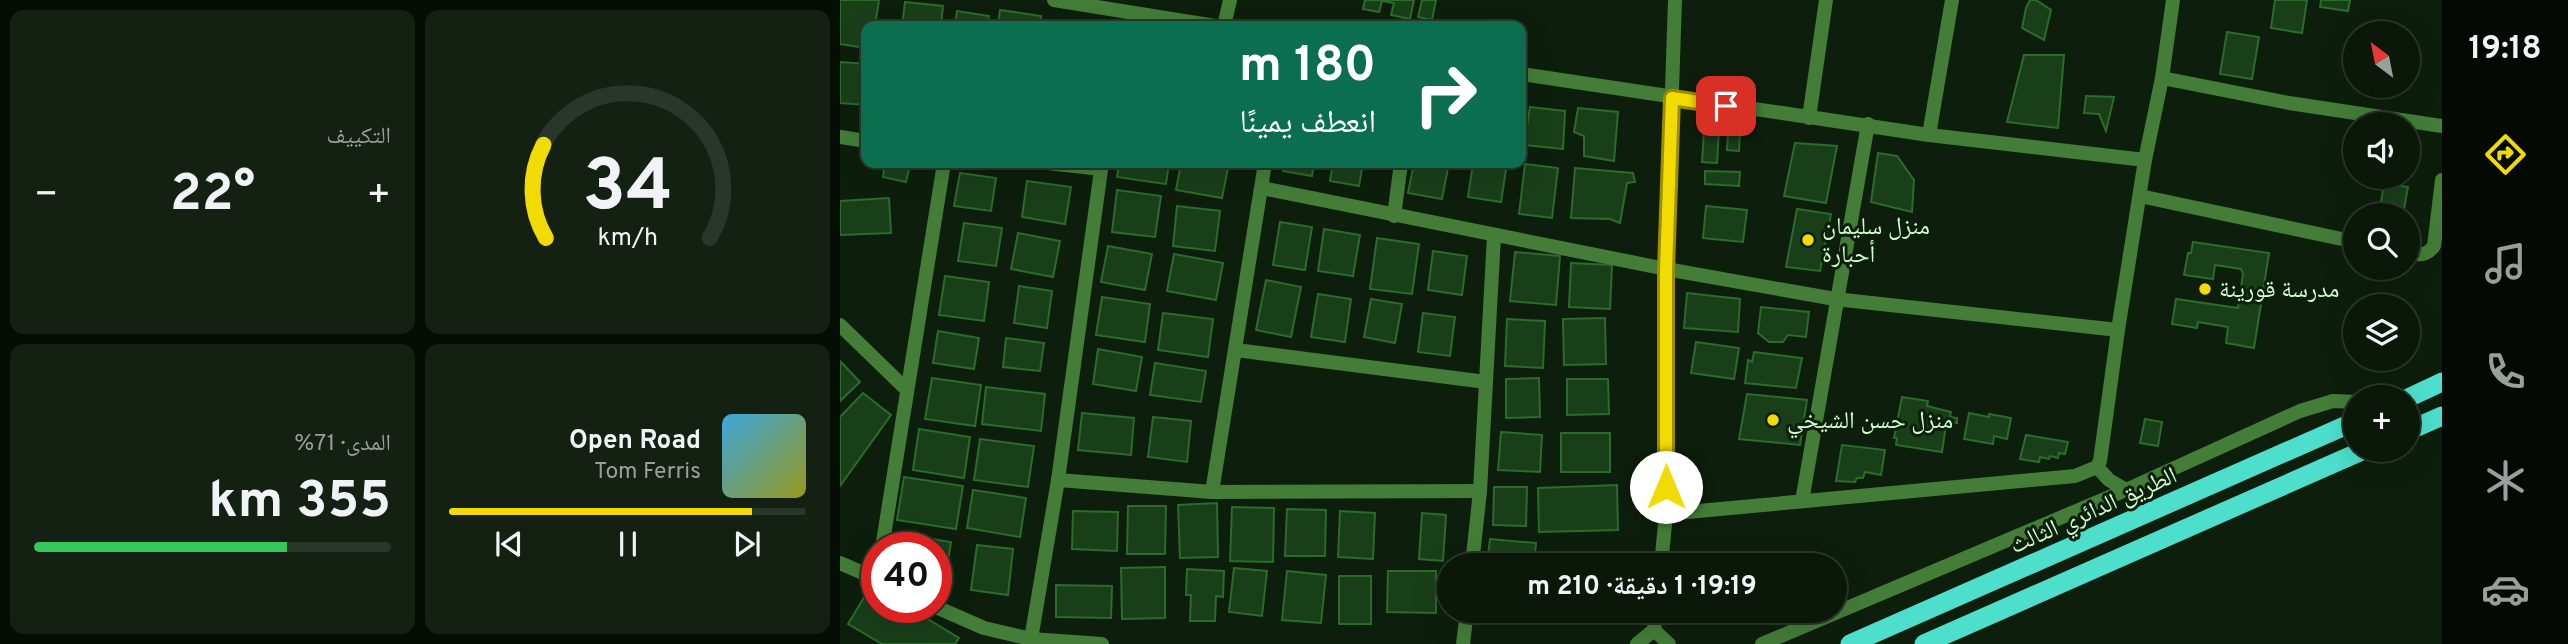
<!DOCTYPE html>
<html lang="ar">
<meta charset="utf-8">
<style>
body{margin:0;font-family:Overpass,"Noto Naskh Arabic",sans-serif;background:#132012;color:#f1f3f6;direction:rtl;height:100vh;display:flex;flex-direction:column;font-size:26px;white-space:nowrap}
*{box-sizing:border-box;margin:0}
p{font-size:23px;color:#999f9c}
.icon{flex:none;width:38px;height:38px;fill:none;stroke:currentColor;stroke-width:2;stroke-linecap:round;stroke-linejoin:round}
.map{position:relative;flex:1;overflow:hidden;direction:ltr}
.details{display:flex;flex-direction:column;gap:10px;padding:10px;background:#060d05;width:840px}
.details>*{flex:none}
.banner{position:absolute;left:21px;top:21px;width:665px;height:147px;border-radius:14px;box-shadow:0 7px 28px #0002,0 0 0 2px #2a362a;direction:rtl;background:#0b6e4f;color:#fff;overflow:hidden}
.needle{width:46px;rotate:328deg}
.fabs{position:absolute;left:1503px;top:21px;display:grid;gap:14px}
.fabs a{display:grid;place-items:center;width:77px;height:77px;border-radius:50%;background:#0a1709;box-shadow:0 7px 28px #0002,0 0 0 2px #2a362a;font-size:35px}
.speed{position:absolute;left:21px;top:532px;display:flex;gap:14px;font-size:35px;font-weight:700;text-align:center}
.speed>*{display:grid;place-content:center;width:91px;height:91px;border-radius:50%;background:#0a1709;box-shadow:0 7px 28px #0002,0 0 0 2px #2a362a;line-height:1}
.speed .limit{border:10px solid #d22;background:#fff;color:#111}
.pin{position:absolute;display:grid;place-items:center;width:60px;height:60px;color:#fff;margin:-30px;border-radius:14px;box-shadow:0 4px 10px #0006}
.me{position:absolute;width:77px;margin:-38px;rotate:0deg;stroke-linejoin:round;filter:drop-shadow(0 0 5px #0008)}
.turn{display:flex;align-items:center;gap:24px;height:147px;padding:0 35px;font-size:32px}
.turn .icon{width:91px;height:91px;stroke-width:2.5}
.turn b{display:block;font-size:49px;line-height:60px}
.big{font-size:52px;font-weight:700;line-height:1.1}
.details .widget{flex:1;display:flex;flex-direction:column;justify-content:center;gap:10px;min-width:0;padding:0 24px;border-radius:14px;background:#132012}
.details .dial{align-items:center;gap:0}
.dial svg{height:182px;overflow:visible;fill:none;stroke:#2a362a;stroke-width:7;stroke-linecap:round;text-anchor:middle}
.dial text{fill:#f1f3f6;stroke:none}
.song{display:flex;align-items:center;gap:21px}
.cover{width:84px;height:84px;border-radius:10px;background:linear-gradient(135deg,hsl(200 70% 55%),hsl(60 70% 35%))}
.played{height:7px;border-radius:4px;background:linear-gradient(90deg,#f2db03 85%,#2a362a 85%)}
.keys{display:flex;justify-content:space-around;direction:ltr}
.heat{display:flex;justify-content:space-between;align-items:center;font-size:38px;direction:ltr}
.charge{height:10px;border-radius:5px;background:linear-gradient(90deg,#34c759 71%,#2a362a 0)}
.details .tiles{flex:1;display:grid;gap:10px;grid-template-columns:repeat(2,1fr)}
.trip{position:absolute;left:597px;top:553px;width:410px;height:70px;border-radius:35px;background:#0a1709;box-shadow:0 7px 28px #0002,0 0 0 2px #2a362a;font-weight:700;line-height:70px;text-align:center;direction:rtl}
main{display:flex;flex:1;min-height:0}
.menu{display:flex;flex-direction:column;width:126px;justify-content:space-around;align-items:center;background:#040904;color:#999f9c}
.menu .icon{width:49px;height:49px}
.menu .on{color:#f2db03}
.menu b{font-size:32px;color:#f1f3f6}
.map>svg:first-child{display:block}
.building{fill:#193f19;stroke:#2b6b2b;stroke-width:2}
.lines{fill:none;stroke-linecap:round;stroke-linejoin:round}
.minor{stroke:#437d38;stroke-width:14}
.tertiary{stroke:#437d38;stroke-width:14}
.trunk{stroke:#4edfcc;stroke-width:19}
.route-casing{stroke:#9d8e02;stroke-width:18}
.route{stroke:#f2db03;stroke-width:12}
.poi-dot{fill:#f2db03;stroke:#0d1f0c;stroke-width:2.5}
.labels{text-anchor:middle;stroke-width:6;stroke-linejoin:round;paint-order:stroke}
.poi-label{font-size:24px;fill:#cffecb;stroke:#0d1f0c;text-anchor:start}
.street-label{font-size:24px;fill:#cffecb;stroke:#0d1f0c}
</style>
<main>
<nav class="menu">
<b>19:18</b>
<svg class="icon on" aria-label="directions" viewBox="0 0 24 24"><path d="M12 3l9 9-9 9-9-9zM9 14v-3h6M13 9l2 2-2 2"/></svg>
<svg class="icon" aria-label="music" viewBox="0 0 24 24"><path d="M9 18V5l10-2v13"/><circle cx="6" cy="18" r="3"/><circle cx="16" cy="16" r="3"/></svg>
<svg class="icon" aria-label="phone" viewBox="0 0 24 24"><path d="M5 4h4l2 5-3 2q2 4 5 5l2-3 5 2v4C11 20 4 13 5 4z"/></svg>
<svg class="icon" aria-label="climate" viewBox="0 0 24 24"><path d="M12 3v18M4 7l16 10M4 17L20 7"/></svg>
<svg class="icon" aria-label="car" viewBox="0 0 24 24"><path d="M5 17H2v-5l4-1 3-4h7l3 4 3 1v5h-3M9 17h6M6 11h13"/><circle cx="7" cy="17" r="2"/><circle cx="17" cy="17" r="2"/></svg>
</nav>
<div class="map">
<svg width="1602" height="644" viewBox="0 0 1602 644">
<rect width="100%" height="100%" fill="#0d1f0c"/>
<g class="building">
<polygon points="0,0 39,0 35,26 26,26 26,48 0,44"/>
<polygon points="525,0 574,0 570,19 551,15 554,3 542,1 539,12 523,9"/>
<polygon points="582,0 596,0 592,20 578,17"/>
<polygon points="1190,0 1196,0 1211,10 1204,40 1182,28 1186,8"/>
<polygon points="1435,0 1467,0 1462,33 1431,28"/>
<polygon points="1481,0 1510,0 1508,11 1480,7"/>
<polygon points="65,2 103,6 101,26 62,26"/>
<polygon points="160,10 201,16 200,26 158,26"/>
<polygon points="117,11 149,16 147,26 115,26"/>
<polygon points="1387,32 1419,37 1412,79 1380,74"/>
<polygon points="1184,55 1224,55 1218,128 1167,122"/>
<polygon points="0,62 26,64 26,105 0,103"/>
<polygon points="1246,96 1274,97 1266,131 1259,114 1244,113"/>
<polygon points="690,107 725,111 723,149 684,145"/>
<polygon points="738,108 778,112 774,161 744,156 744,136 734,132"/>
<polygon points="864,130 879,131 877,163 862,162"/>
<polygon points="888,133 900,134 899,151 887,150"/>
<polygon points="955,143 997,146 986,203 944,196"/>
<polygon points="1038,153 1057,156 1074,180 1072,212 1031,202"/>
<polygon points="45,163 70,165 66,182 43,177"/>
<polygon points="279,163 329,163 326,184 277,177"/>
<polygon points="341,163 389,163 382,198 336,190"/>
<polygon points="444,163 474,163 472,176 443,171"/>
<polygon points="493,163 523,163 519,186 490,181"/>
<polygon points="574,163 609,163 602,199 568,193"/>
<polygon points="633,163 667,163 661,202 628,197"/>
<polygon points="685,164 718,168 712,218 679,214"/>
<polygon points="735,168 793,173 795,182 787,183 780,223 770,219 731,218"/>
<polygon points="865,171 900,172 899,186 865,184"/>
<polygon points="120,173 156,178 151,211 114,206"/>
<polygon points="187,181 231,187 225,224 182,217"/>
<polygon points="1544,183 1568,187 1563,215 1539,215"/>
<polygon points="277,190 321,196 315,237 272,232"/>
<polygon points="49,198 51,233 0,235 0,201"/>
<polygon points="337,206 380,211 375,251 333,246"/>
<polygon points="866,206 907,210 903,242 863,238"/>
<polygon points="957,209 991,214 980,271 946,267"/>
<polygon points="440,222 472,227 465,270 433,265"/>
<polygon points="124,223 162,228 156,266 118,261"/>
<polygon points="484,229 520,235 513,276 478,271"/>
<polygon points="178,233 220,241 213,277 171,269"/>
<polygon points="537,238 579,244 572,294 530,289"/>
<polygon points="1353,242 1429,253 1414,348 1386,343 1388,327 1358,322 1357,328 1332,324 1336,299 1398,308 1403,274 1401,269 1375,265 1373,279 1344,275 1348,253 1351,253"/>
<polygon points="268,246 312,254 305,290 261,282"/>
<polygon points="593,251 627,256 622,295 588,290"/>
<polygon points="675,252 720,256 716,305 670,301"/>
<polygon points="334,254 383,263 376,300 327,291"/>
<polygon points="731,263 772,265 770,309 729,307"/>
<polygon points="105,276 149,282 144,321 99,315"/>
<polygon points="426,280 461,287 451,337 416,330"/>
<polygon points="179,286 212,291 207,328 174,323"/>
<polygon points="847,293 900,299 898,332 844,328"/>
<polygon points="478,294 511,299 505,342 471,337"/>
<polygon points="262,297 310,304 305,342 256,335"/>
<polygon points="531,299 562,304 555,343 524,337"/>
<polygon points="921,307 969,312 966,337 948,335 943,342 929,342 918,333"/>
<polygon points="323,313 373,319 368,357 318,350"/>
<polygon points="583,313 615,317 610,356 578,352"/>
<polygon points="765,318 766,364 724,365 723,319"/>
<polygon points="667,319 705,321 703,368 665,366"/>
<polygon points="98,331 139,338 134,369 93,363"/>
<polygon points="166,338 204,343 200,371 163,367"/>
<polygon points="856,342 899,348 894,379 851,373"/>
<polygon points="258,349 302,357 296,391 253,384"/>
<polygon points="914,352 962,358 956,388 905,383 908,360 912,362"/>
<polygon points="0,361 20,382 0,401"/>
<polygon points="315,363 366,371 361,402 310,395"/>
<polygon points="92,378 141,385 135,426 85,419"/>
<polygon points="699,378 700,417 666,418 666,379"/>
<polygon points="727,379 768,379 769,414 727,415"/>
<polygon points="146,387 205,394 201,431 142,424"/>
<polygon points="23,393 51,415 0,486 0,417"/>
<polygon points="907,394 967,400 960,445 899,439"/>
<polygon points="1062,397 1088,401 1087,406 1111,412 1110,417 1117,418 1117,423 1110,422 1109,425 1106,425 1102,452 1056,445 1057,438 1054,438"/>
<polygon points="242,413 294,418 291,455 238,450"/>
<polygon points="1129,413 1149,417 1149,414 1171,418 1167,439 1154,436 1153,444 1124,439"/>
<polygon points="313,417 351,421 347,462 308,457"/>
<polygon points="1305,419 1322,422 1318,446 1300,443"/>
<polygon points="79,429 130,437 124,478 73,470"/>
<polygon points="661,432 702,435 700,472 658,470"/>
<rect x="721" y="433" width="49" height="39"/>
<polygon points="1186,435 1228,442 1225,454 1219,453 1218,458 1210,456 1209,459 1200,457 1199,462 1180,459"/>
<polygon points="140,439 194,446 188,487 134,480"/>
<polygon points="1002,445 1045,450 1041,475 1025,472 1023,478 1017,478 1015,482 996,481"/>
<polygon points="64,477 123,486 116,529 57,520"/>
<polygon points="777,485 778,530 699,532 698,488"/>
<polygon points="654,487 687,487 686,526 653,525"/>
<polygon points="133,490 186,498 180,537 127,528"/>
<polygon points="377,503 378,557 340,558 338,505"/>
<polygon points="288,506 326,506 325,554 287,554"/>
<polygon points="392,507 434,508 433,562 390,561"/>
<polygon points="447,509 486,510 485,556 445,556"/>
<polygon points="233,511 278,512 277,551 232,549"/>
<polygon points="500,511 535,513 533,559 498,557"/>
<polygon points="582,513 606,515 603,561 579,559"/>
<polygon points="67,535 111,542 106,574 96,572 96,548 65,548"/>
<polygon points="650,539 696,543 694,565 647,565"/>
<polygon points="137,545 173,549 168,595 131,590"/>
<polygon points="325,567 325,618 282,619 281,568"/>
<polygon points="394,568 427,571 422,616 389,612"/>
<polygon points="347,569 384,571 383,597 376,596 375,621 350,621 351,595 346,595"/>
<polygon points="447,571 486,575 481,623 442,620"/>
<polygon points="548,571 596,571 596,613 547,612"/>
<rect x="499" y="576" width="32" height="48"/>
<polygon points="216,585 272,586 271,618 216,617"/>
<polygon points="31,586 37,589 37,607 68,607 119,638 115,644 42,644 8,624"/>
</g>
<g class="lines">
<g class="minor">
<polyline points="214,0 375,26"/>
<polyline points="384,26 390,0"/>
<polyline points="681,74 1089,135 1305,160"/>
<polyline points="1322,78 1449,103 1602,126"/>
<polyline points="969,118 986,0"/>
<polyline points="1089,135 1112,0"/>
<polyline points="0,137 26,141"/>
<polyline points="208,163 261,169"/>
<polyline points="422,188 826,269 995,299 1278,330"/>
<polyline points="1300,196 1516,242"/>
<polyline points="554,216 561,163"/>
<path d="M1568 253C1580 255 1586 256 1594 246L1602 180"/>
<polyline points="0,325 67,390"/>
<polyline points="396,350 646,382"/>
<polyline points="1257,467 1269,480 1286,490"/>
<polyline points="218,480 372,492 640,491"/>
<polyline points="372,492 425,163"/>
<polyline points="962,501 1028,124"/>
<polyline points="826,514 1235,476 1257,467 1260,461 1278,330 1305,160 1322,78 1333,0"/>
<polyline points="42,548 104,163"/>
<polyline points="0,563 37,579"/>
<polyline points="632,565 640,491 654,236"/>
<polyline points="96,607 144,628 191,639 262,644"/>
<polyline points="191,639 218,480 262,163"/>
<polyline points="623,644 627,611"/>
<polyline points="797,644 814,630 829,644"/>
<polyline points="922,644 1286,490 1460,411 1493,401 1516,402"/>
</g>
<g class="tertiary">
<polyline points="821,565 826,514 826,269 835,0"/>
<polyline points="814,630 816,611"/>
</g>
<g class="trunk">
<polyline points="1568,398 1602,382"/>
<polyline points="1568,431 1602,416"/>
<polyline points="1010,644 1516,421"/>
<polyline points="1084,644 1524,450"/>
</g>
</g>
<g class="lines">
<defs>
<polyline id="route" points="826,487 826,270 832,98 886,106"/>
</defs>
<use href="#route" class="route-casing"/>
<use href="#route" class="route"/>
</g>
<g class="poi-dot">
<circle cx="968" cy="240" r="7"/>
<circle cx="1365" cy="289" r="7"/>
<circle cx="933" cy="420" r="7"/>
</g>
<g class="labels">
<g class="poi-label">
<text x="982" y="234">منزل سليمان<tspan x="982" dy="28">أحبارة</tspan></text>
<text x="1379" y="297">مدرسة قورينة</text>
<text x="947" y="428">منزل حسن الشيخي</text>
</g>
<g class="street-label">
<text transform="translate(1253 510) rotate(-24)" y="8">الطريق الدائري الثالث</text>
</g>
</g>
</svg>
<div class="fabs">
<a><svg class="needle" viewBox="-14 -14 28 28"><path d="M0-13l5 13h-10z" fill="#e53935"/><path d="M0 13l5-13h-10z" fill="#999f9c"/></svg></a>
<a><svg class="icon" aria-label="sound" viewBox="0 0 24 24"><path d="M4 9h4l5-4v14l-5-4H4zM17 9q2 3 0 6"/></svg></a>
<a><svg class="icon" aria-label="search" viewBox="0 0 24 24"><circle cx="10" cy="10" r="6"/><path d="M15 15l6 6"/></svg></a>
<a><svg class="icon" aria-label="layers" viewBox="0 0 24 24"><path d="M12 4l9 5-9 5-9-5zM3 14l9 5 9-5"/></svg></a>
<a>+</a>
</div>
<div class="speed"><div class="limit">40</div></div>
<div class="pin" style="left:886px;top:106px;background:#d93025"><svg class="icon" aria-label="arrive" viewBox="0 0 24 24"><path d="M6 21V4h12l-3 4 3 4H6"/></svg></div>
<svg class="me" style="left:826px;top:487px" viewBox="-20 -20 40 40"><circle r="19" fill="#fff"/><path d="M0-13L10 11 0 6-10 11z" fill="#f2db03"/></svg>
<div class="trip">19:19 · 1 دقيقة · 210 m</div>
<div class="banner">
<div class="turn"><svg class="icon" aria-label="right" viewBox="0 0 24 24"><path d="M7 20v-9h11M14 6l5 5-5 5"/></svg><div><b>180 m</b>انعطف يمينًا</div></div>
</div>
</div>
<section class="details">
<div class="tiles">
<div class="widget dial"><svg viewBox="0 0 100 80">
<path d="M14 69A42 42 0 1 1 86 69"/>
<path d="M14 69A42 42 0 0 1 13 28" stroke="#f2db03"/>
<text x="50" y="56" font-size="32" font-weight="700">34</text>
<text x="50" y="72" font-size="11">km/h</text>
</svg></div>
<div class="widget"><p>التكييف</p>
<div class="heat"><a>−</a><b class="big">22°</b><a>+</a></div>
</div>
<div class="widget">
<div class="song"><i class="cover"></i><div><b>Open Road</b><p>Tom Ferris</p></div></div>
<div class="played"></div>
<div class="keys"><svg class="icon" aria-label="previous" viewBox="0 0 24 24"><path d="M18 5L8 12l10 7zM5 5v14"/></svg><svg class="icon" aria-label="pause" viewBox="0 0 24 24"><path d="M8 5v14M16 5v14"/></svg><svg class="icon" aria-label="next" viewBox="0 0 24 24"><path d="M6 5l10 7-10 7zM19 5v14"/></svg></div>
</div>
<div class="widget"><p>المدى · 71%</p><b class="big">355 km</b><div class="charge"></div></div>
</div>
</section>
</main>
